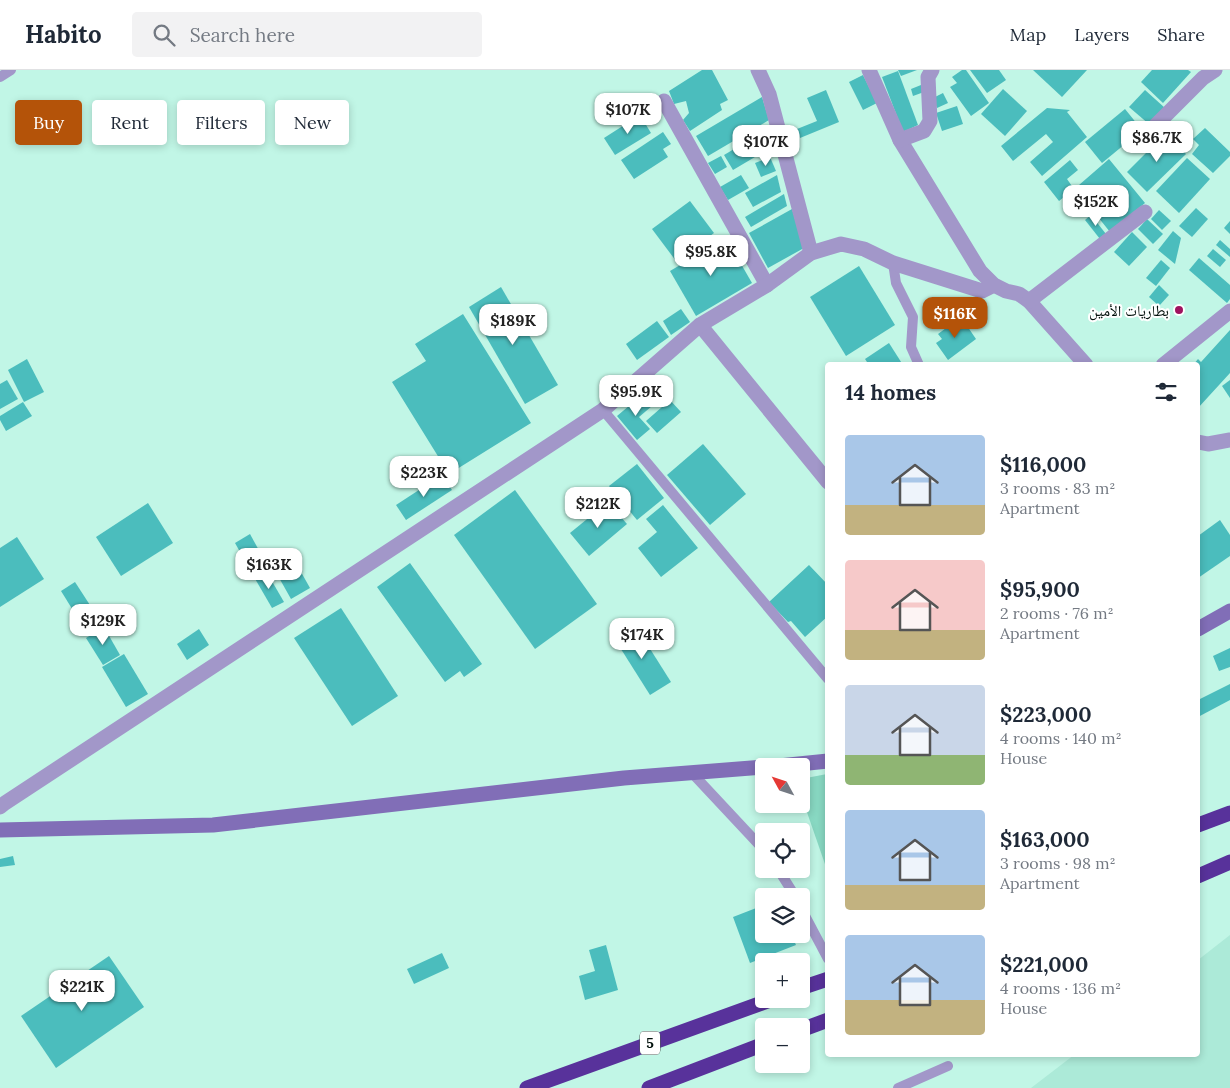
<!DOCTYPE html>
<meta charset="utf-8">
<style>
body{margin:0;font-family:Lora,"Noto Naskh Arabic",serif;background:#f2f2f3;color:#1f2937;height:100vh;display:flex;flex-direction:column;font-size:19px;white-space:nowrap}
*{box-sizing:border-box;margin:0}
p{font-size:16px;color:#747a83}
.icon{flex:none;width:28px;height:28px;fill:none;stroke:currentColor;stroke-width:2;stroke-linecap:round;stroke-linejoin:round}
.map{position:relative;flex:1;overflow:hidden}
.drawer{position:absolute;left:825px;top:292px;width:375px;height:695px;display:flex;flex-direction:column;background:#fff;border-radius:5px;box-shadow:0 2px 8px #0003}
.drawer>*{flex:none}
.hud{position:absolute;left:15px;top:30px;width:475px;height:45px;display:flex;gap:10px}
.needle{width:32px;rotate:310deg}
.tools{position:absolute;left:755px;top:688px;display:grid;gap:10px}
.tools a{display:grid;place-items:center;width:55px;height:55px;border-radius:5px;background:#fff;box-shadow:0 2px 8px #0003;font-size:25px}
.price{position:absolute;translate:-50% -42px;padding:0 11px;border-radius:10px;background:#fff;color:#222;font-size:16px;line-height:32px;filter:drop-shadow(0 1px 2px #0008)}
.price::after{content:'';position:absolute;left:50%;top:30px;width:15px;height:11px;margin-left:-8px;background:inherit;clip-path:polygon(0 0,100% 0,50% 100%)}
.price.on{background:#b45309;color:#fff}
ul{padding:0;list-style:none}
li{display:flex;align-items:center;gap:15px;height:125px;padding:0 20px}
li span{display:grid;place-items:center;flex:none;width:140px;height:100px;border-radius:5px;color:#555}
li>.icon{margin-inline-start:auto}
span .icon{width:60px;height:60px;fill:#fffc;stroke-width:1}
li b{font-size:21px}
h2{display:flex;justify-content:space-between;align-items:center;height:60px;padding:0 20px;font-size:21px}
.pill{padding:0 18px;border-radius:5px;background:#fff;box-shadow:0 2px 8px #0003;font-size:18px;line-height:45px}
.pill.on{background:#b45309;color:#fff}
header{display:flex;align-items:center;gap:30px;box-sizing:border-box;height:70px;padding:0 25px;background:#fff;border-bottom:1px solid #e0e1e3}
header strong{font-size:24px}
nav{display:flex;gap:28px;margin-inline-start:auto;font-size:18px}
.search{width:350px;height:45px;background:#f2f2f3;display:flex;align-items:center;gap:12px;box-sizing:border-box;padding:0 18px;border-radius:5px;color:#747a83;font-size:19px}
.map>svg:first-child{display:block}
.built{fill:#acead8}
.green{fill:#88d8c2}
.building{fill:#4bbdbd}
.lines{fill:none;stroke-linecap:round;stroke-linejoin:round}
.lane{stroke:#a297c9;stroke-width:10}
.street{stroke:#a297c9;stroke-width:15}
.secondary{stroke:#816eb7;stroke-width:15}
.highway{stroke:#58329b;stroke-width:15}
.poi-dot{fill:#9f135f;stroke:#fff;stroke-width:2}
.labels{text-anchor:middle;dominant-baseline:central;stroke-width:4;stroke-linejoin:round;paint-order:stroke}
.shield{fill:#fff;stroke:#4c5854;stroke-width:1}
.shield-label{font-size:14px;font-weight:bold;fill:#00100b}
.poi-label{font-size:15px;fill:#00100b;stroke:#fff;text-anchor:end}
</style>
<header>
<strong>Habito</strong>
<div class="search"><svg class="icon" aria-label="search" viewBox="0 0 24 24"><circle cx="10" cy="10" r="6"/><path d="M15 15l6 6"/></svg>Search here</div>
<nav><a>Map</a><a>Layers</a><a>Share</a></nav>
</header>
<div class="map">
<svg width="1230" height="1018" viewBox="0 0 1230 1018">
<rect width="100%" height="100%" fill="#c1f6e6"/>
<polygon class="built" points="1230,865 1230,1018 1031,1018 1074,985 1198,985 1198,890"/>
<polygon class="green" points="827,704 828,704 827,800 801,725 801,709"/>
<g class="building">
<polygon points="702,0 712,0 728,30 720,34 722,40 690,61 683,50 689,43 686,31 674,34 669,21"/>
<polygon points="898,0 917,0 901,6"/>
<polygon points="962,0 966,0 989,33 971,46 950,17 957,13 952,7"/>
<polygon points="970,0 999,0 1006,10 987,23"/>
<polygon points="1033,0 1087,0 1062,27"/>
<polygon points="1152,0 1188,0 1191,2 1163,33 1141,12"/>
<polygon points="898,1 918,55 903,62 882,7"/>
<polygon points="863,5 877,33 863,40 849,12"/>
<polygon points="921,15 924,22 913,26 911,19"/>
<polygon points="1003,19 1027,41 1005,66 981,44"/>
<polygon points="826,20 839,52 800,68 797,59 817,51 807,28"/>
<polygon points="1145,20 1165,38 1150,55 1129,37"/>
<polygon points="943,23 948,33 937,38 933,28"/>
<polygon points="762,27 769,50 708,86 696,66"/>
<polygon points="957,36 963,54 942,61 936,43"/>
<polygon points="1047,38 1070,40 1067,42 1087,67 1042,106 1030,92 1053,72 1046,64 1013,91 1001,76"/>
<polygon points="1125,39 1142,60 1102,93 1085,72"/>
<polygon points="640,45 651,63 615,85 604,68"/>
<polygon points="1180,51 1192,63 1183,73 1170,61"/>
<polygon points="770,58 776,79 765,86 755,67"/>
<polygon points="1205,58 1230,82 1230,86 1213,103 1192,84 1199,75 1193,69"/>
<polygon points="663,62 671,74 663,79 668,87 634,109 621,90"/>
<polygon points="1166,63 1186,84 1147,122 1127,102"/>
<polygon points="751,69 760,84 733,100 724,85"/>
<polygon points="721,86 727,97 715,104 708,93"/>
<polygon points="770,87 776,101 761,107 755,93"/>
<polygon points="1187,88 1210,109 1179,143 1156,121"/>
<polygon points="1109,89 1145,133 1110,162 1090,137 1094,134 1079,115"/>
<polygon points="1070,90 1078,100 1067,109 1074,119 1059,131 1044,112"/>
<polygon points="741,105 749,118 728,130 720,117"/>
<polygon points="777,105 781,122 753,137 745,123"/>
<polygon points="784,124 787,136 751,157 745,147"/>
<polygon points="690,131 714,163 676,191 652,159"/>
<polygon points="1196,138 1208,149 1192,167 1179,156"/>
<polygon points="792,139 804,178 768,198 749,163"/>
<polygon points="1159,140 1171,151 1162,160 1151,149"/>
<polygon points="1091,145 1106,164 1100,169 1085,150"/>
<polygon points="1147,149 1163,164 1153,174 1138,159"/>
<polygon points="1230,151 1230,164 1224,158"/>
<polygon points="1173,161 1181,168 1175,194 1158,180"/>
<polygon points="1132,162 1147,177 1129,196 1114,182"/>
<polygon points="726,168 752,213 696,246 670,201"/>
<polygon points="1220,170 1230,179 1230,187 1216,175"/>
<polygon points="1213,179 1226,190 1220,197 1207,186"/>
<polygon points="1199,188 1230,215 1230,229 1227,233 1189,200"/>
<polygon points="1161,190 1170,198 1156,216 1146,208"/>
<polygon points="859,196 895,255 846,286 810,227"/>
<polygon points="1159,215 1169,225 1159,236 1149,227"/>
<polygon points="501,217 558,315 525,334 469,237"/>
<polygon points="681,239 690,252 671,265 663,251"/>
<polygon points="463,244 531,353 449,404 392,312 426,291 415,274"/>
<polygon points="961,247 976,269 948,290 936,273 942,269 938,264"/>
<polygon points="657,251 669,267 637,290 626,274"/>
<polygon points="1230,260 1230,303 1198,338 1198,295 1193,295 1198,289 1201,292"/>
<polygon points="889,273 903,295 869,295 865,289"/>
<polygon points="27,289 44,322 24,332 8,300"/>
<polygon points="7,310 18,329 0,339 0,314"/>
<polygon points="1230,310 1230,328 1222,316"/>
<polygon points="659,318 681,342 657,363 646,351 662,337 651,324"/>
<polygon points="642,325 652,336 639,347 650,359 637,370 617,346"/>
<polygon points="23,332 32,346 6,361 0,350 0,346"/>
<polygon points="703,374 746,424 710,455 667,405"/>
<polygon points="637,394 664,428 637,450 609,416"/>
<polygon points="442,405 452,420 406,450 396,435"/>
<polygon points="515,420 597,534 535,579 454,465"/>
<polygon points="608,432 627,454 589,486 570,463"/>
<polygon points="148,433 173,473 121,506 96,467"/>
<polygon points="663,435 698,478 661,507 638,478 657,462 646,449"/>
<polygon points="1220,450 1230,465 1230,486 1198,508 1198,466"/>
<polygon points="250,464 268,497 253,505 235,473"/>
<polygon points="17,467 44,509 0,537 0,478"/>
<polygon points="292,486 310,518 291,529 273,497"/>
<polygon points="410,493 482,594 464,607 460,601 445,612 377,517"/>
<polygon points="809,495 828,515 828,546 805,567 791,551 788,552 769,532"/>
<polygon points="266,501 284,532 272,538 254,507"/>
<polygon points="75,512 99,549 84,558 61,521"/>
<polygon points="341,538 398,626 352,656 294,568"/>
<polygon points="635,555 671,612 650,625 614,568"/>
<polygon points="104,557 120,585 103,595 86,568"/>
<polygon points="199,559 209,575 187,590 177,574"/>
<polygon points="1230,578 1230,597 1219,601 1213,586"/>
<polygon points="124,584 148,624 126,637 102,597"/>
<polygon points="1230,614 1230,630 1198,647 1198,630"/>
<polygon points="13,786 15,795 0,797 0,789"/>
<polygon points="764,835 764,864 791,864 796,875 750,893 733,847"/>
<polygon points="606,875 618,920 585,930 579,906 595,901 589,880"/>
<polygon points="442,883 449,898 414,914 407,899"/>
<polygon points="109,886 144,937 56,998 21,946"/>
</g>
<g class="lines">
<g class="lane">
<polyline points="0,7 11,0"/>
<polyline points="893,193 896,213 913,247 911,277 919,295"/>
<polyline points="603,340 828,609"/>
<polyline points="692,703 764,780"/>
<polyline points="778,799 795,826"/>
<polyline points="801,838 828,889"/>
<polyline points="898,1018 948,996"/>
</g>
<g class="street">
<polyline points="758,0 769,24 811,183"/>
<polyline points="869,0 900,70 980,201 994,215 1006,221 1019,224 1029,231 1086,295"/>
<polyline points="664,31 767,215"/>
<polyline points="1156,55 1203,8 1215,0"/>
<polyline points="900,70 924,61 930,51 928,7 932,0"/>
<polyline points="1029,231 1145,142"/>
<polyline points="700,255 828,412"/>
<polyline points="1163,295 1230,241"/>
<polyline points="1198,372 1208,374 1230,370"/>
<polyline points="0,737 5,733 603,340 700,255 767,215 811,183 841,174 864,179 893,193 982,221 994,215"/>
</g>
<g class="secondary">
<polyline points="1198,559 1230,541"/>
<polyline points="779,696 828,691"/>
<polyline points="0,760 213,755 624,708 764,697"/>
</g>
<g class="highway">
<polyline points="1198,755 1230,743"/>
<polyline points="1198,806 1230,792"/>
<polyline points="801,918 828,909"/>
<polyline points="801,960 828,950"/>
<polyline points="527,1018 773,929"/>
<polyline points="649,1018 764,974"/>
</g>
</g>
<circle class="poi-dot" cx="1179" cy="240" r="5"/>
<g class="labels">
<rect class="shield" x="640" y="961.5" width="20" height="23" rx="4"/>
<g class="shield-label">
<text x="650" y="973">5</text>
</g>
<g class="poi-label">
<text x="1169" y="240">بطاريات الأمين</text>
</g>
</g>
</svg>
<div class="tools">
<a><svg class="needle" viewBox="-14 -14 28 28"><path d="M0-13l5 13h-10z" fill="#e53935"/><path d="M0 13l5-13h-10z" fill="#747a83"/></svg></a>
<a><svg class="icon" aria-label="locate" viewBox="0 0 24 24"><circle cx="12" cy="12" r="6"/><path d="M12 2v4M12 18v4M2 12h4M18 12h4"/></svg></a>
<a><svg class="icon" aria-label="layers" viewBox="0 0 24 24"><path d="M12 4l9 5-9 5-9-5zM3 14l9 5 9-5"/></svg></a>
<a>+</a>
<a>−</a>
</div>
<b class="price" style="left:628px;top:65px">$107K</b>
<b class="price" style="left:1157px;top:93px">$86.7K</b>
<b class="price" style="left:766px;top:97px">$107K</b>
<b class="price" style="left:1096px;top:157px">$152K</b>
<b class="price" style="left:711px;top:207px">$95.8K</b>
<b class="price on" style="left:955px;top:269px">$116K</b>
<b class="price" style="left:513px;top:276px">$189K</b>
<b class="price" style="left:636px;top:347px">$95.9K</b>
<b class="price" style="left:424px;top:428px">$223K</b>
<b class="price" style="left:598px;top:459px">$212K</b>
<b class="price" style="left:269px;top:520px">$163K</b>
<b class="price" style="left:103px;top:576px">$129K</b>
<b class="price" style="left:642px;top:590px">$174K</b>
<b class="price" style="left:82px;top:942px">$221K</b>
<div class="hud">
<a class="pill on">Buy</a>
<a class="pill">Rent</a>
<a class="pill">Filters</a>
<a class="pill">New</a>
</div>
<section class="drawer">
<h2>14 homes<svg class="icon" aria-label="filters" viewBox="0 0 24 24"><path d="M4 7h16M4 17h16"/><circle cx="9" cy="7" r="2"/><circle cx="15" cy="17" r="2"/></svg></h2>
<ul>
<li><span style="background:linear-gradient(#a9c7e8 70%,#c2b280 0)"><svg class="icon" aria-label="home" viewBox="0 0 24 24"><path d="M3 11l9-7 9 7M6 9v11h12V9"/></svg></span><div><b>$116,000</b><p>3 rooms · 83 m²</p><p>Apartment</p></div></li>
<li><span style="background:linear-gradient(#f6c9c9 70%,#c2b280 0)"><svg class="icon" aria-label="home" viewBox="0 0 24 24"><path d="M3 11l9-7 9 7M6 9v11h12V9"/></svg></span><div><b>$95,900</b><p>2 rooms · 76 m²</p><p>Apartment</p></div></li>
<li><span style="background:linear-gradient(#c9d6e8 70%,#8fb573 0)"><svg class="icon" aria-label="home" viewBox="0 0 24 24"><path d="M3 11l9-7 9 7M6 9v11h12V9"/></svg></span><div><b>$223,000</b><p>4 rooms · 140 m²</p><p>House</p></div></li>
<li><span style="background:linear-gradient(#a9c7e8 75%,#c2b280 0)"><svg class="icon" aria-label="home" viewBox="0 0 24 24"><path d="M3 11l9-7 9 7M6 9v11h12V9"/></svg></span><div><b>$163,000</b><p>3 rooms · 98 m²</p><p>Apartment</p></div></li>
<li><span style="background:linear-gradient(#a9c7e8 65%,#c2b280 0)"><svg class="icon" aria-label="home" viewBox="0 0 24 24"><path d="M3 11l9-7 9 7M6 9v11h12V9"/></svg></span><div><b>$221,000</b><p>4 rooms · 136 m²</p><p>House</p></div></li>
</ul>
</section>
</div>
